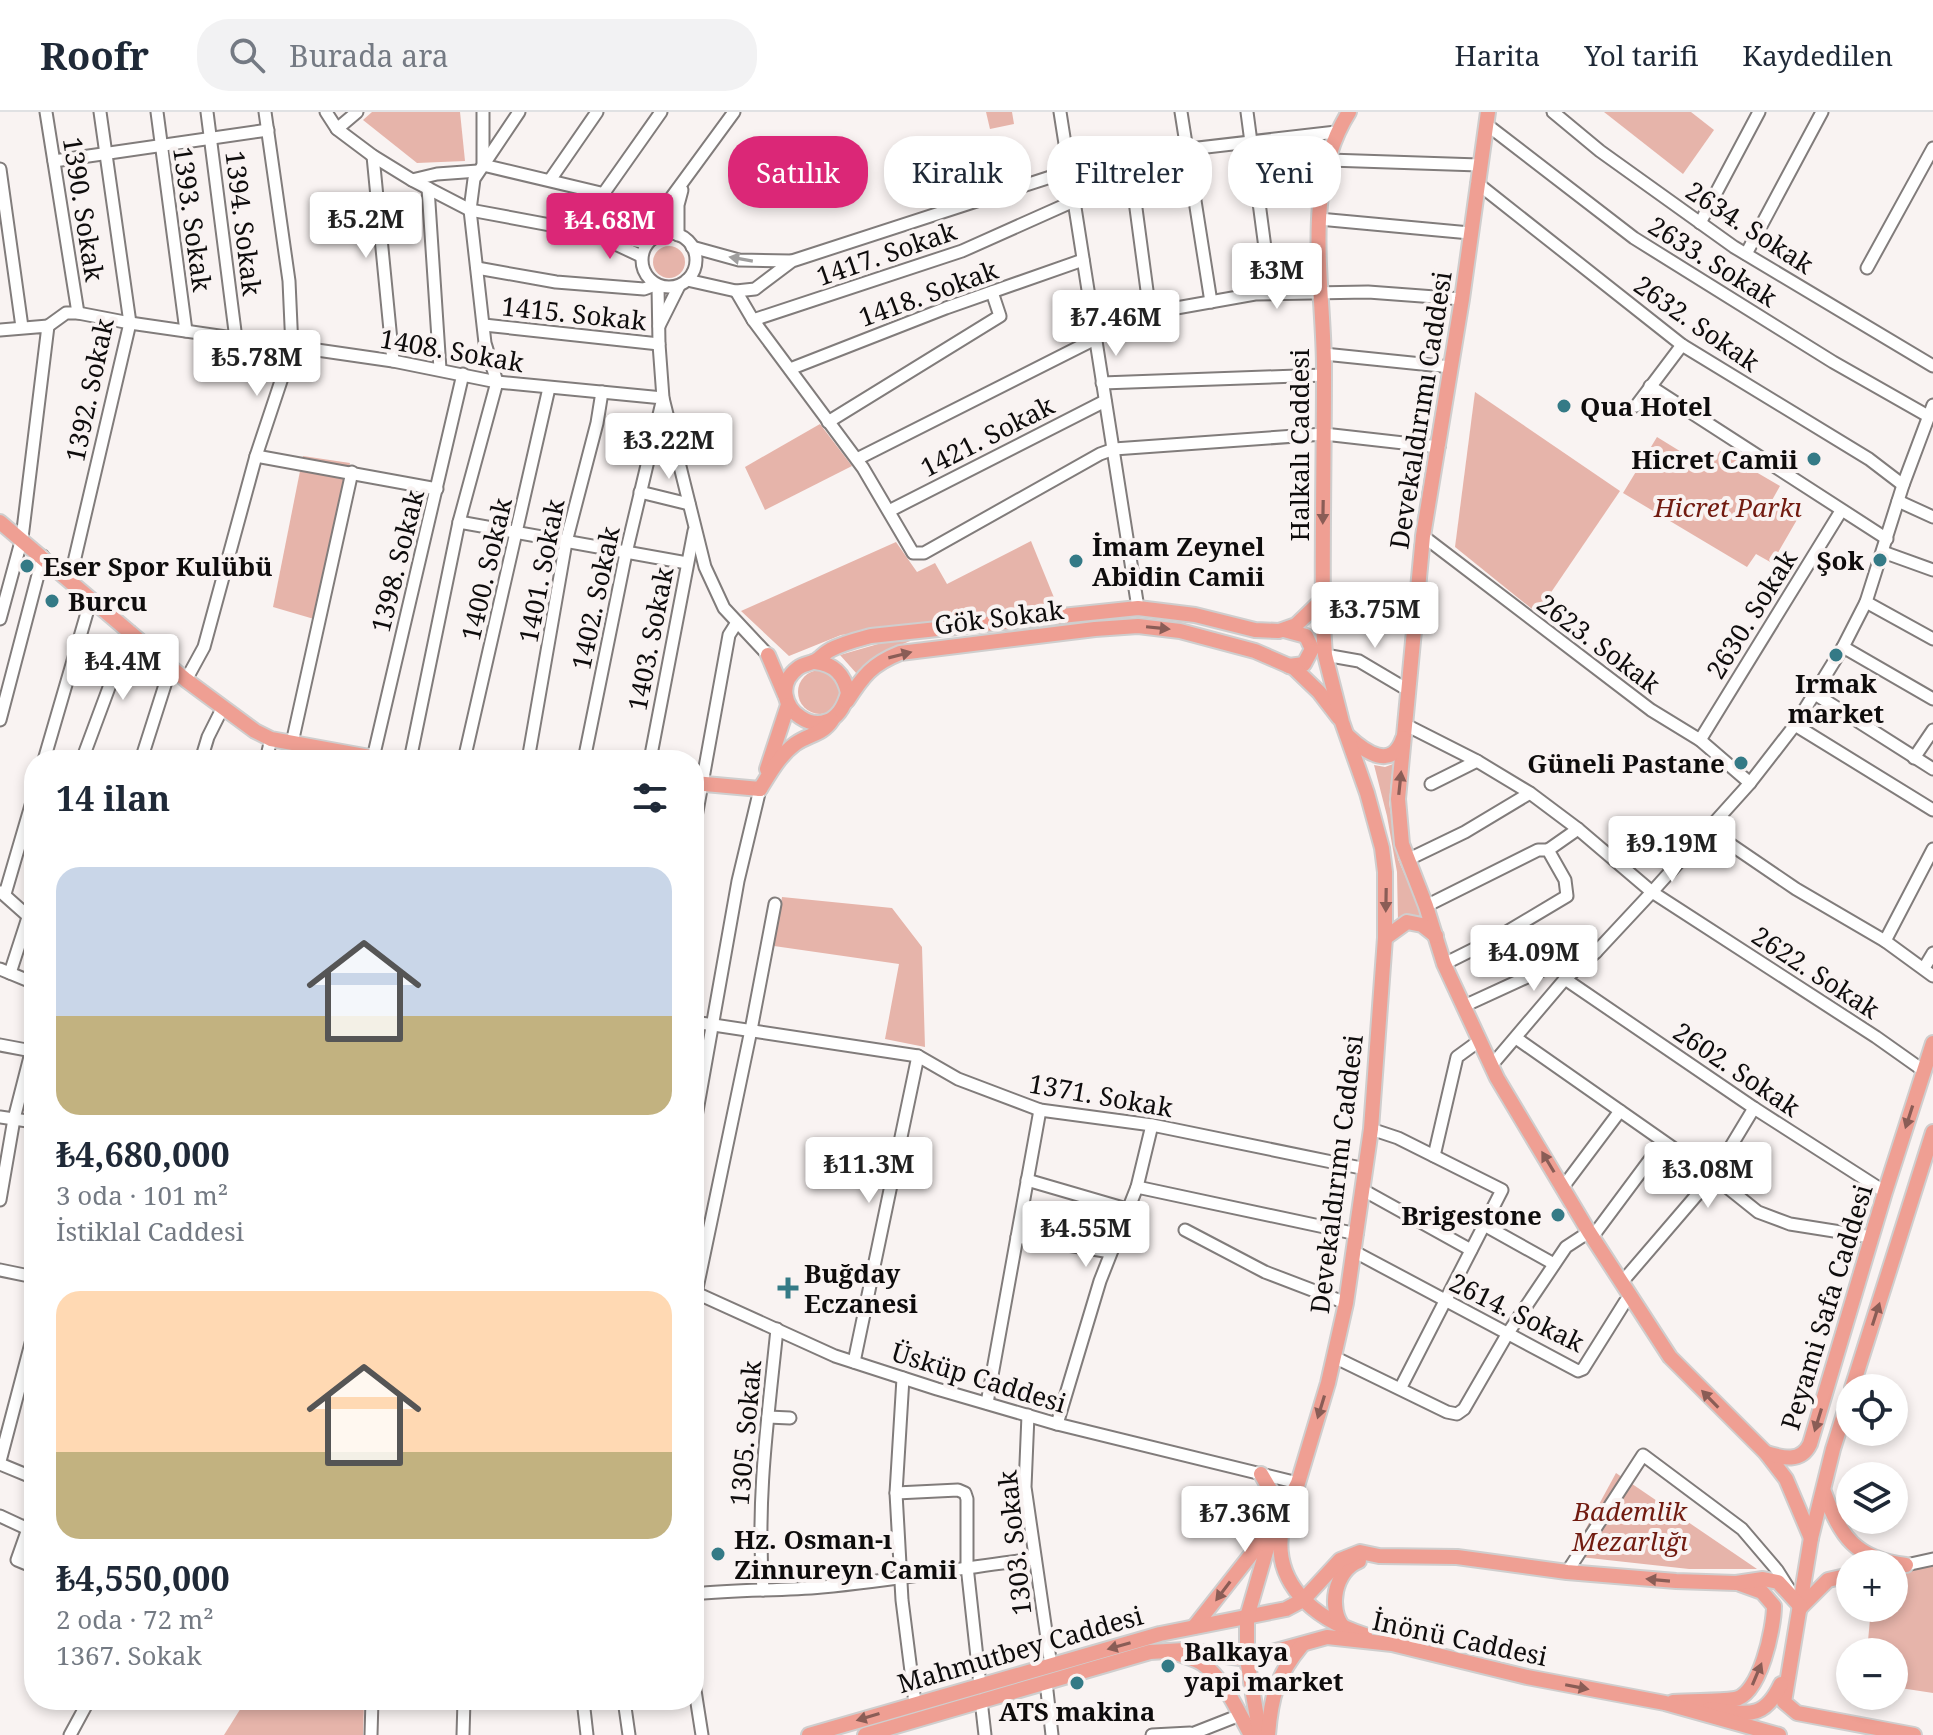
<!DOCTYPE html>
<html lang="tr">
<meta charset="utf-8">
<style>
body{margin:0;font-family:"Noto Serif",serif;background:#f2f2f3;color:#1f2937;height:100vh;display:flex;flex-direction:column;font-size:30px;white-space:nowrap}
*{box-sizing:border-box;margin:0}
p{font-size:26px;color:#747a83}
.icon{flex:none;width:44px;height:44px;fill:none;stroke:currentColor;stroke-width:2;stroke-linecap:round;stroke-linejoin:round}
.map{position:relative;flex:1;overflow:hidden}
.side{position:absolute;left:24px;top:638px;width:680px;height:960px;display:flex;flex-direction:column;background:#fff;border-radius:32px;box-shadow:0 4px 12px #0003}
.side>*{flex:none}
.top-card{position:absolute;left:728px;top:24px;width:760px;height:72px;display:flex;gap:16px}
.fabs{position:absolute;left:1836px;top:1262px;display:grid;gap:16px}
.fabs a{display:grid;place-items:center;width:72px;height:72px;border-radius:50%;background:#fff;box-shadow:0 4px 12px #0003;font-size:40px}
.price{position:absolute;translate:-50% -68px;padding:0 18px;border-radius:8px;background:#fff;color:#222;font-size:26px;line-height:52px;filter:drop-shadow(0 2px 4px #0008)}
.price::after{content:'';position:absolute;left:50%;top:48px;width:24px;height:18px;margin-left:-12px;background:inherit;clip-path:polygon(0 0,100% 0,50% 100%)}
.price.active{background:#db2777;color:#fff}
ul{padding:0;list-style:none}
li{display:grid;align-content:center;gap:16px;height:424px;padding:0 32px}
li span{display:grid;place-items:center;height:248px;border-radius:24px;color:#555}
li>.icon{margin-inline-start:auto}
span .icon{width:144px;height:144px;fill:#fffc;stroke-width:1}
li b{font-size:34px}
h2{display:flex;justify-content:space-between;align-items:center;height:96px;padding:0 32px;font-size:34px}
.chip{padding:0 28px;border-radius:32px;background:#fff;box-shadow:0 4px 12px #0003;font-size:28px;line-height:72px}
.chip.active{background:#db2777;color:#fff}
header{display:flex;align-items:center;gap:48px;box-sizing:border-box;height:112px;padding:0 40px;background:#fff;border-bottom:2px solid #e0e1e3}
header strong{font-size:38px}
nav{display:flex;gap:44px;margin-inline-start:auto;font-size:28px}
.search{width:560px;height:72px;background:#f2f2f3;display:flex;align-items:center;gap:20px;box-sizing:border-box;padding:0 28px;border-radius:32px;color:#747a83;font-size:30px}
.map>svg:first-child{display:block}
.green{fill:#e6b4aa}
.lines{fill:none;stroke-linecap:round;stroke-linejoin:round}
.minor-casing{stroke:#817c7b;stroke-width:15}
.major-casing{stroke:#cfcece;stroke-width:18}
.minor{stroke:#fff;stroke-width:11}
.major{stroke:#ef9f93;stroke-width:14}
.oneway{fill:#9f9e9e}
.oneway2{fill:#8a5d56}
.poi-dot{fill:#347a86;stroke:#f9f3f2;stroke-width:3}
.labels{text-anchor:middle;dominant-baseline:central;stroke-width:8;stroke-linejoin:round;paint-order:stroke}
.street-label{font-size:26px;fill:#0e0c0c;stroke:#f9f3f2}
.poi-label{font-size:26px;font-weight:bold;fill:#0e0c0c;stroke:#f9f3f2;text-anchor:start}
.park-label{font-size:26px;font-style:italic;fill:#711b10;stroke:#f9f3f2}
</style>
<header>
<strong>Roofr</strong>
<div class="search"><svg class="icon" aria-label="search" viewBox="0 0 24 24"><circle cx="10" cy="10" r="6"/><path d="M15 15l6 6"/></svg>Burada ara</div>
<nav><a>Harita</a><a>Yol tarifi</a><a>Kaydedilen</a></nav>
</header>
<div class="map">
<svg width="1933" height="1623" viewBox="0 0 1933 1623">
<rect width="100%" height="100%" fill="#f9f3f2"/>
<g class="green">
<polygon points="372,0 460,0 465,49 417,51 363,8"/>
<polygon points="986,0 1012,0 1014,12 990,17"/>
<polygon points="1604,0 1691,0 1714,18 1683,62"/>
<circle cx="669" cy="150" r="16"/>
<polygon points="1475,280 1620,379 1537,501 1455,435"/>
<polygon points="820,312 852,354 765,398 745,355"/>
<polygon points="1657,325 1709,357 1720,339 1780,374 1771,390 1798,406 1772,451 1756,442 1747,455 1623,381"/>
<polygon points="303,344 350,351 314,507 273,495"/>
<polygon points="1031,429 1057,493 841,523 789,544 741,499 896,430 917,460 935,451 947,472"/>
<polygon points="910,529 882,541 857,562 840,543 885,530"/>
<circle cx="820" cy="580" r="22"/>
<polygon points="1393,652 1389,690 1398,747 1422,803 1398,810 1397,760 1387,704 1374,653 1385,655"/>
<polygon points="782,785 892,796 922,835 925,935 885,927 899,852 774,834"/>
<polygon points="1616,1361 1757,1457 1689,1457 1571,1444"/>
<polygon points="1925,1451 1933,1451 1933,1581 1894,1575 1894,1540 1867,1540 1871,1496 1894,1496 1894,1464"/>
<polygon points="246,1588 364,1588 363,1623 224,1623"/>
</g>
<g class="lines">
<defs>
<g id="minor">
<polyline points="46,0 78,201"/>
<polyline points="157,0 186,219"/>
<polyline points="207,0 236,227"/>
<polyline points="326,0 337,17 373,44 412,68 470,98 647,131"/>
<polyline points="483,0 483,53 605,82"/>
<polyline points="1060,0 1138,496"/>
<polyline points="1181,0 1211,190"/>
<polyline points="1247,0 1271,181"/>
<polyline points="1553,0 1600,39 1734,135 1933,254"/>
<polyline points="1486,12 1634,126 1833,250 1928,304"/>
<polyline points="337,17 357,0"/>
<polyline points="373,44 393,249"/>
<polyline points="1129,44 1150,201"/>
<polyline points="1329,48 1479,53"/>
<polyline points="54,49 268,18"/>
<polyline points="0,57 22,215"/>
<polyline points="412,68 437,62 478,59"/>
<polyline points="550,68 597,0"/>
<polyline points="1477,71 1682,233 1869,347 1903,373"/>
<polyline points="428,76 440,257"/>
<polyline points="1319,107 1470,121"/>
<polyline points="1700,111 1759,0"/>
<circle cx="669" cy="148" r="27"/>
<polyline points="594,122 606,78 661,0"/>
<polyline points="678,123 678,93 682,78"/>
<polyline points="651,128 660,101 734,0"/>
<polyline points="609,129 641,144"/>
<polyline points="692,135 739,148 791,149"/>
<polyline points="1746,142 1822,0"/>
<polyline points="477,156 556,170 644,177 655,173"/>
<polyline points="1867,156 1933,36"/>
<polyline points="687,168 736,179 755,177 792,149 1069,59 1129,44 1336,20"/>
<polyline points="658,174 659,232 663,286 705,455 724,496 768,543"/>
<polyline points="736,179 753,208 863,356 913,441 924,441 1100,342 1114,337 1324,322 1439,335"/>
<polyline points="753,208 962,139 1074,89"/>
<polyline points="1092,211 1255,182 1368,180 1462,187"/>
<polyline points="484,213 659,232"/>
<polyline points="48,214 66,201 78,201 130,211 393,249 497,270 663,286 626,441 584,648"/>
<polyline points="659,214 679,174"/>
<polyline points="0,218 48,214 22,426 0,507"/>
<polyline points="1324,242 1451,255"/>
<polyline points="790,257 946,196 1083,148"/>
<polyline points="1102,271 1324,263"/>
<polyline points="1650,274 1887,427"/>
<polyline points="1636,294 1682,233"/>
<polyline points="828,310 1000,204 992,180"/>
<polyline points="256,344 437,377"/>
<polyline points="857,347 1095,227"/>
<polyline points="640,380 689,392"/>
<polyline points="1898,389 1933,405"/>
<polyline points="889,399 1105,289"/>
<polyline points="459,410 687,451"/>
<polyline points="1423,424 1651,598 1700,628 1750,671"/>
<polyline points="1883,440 1933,458"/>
<polyline points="70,467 130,211 100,0"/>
<polyline points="1866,490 1933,527"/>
<polyline points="1843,535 1933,587"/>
<polyline points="1325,543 1359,549 1408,578"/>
<polyline points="186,568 204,535 256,344 292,236 289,169 265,0"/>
<polyline points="1815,582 1933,657"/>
<polyline points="0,608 43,444"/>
<polyline points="1406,613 1477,649 1530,681 1578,717 1652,780 1876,925 1924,959"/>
<polyline points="1795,613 1933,698"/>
<polyline points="1700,628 1841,399"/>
<polyline points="292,631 352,360"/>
<polyline points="373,646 463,262"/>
<polyline points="1914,646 1933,618"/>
<polyline points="44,648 91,487"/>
<polyline points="82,648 130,519"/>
<polyline points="141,648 171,554"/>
<polyline points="201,648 208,625 223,595"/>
<polyline points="266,648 271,627"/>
<polyline points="410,648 459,410 497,270 485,231 470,98 474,67 519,0"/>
<polyline points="464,648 549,276"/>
<polyline points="528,648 566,430 597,311 602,280"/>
<polyline points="650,648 694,419"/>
<polyline points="1431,672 1477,649"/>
<polyline points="694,716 729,523 736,512"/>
<polyline points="1708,717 1796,777 1885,829 1933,864"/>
<polyline points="1548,738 1578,717"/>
<polyline points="1407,748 1465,720 1530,681"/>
<polyline points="1,780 29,805"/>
<polyline points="5,782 34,683"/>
<polyline points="1426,794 1538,738 1548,738 1565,768 1567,784 1500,824 1444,852"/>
<polyline points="1885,829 1933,737"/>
<polyline points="1924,856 1933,841"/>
<polyline points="0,857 34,871"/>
<polyline points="10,861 34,787"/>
<polyline points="1565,867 1754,996 1885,1080"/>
<polyline points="1464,894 1575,843 1596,840"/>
<polyline points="694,910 918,944 958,967 1040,998 1152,1013 1366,1057"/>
<polyline points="1516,926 1713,1064 1758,1100 1790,1112 1872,1125"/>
<polyline points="0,933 32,939"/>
<polyline points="1491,954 1565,867 1596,840 1652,780 1750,671 1795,613 1843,535 1866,490 1903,373 1933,293"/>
<polyline points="0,1005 34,1010"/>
<polyline points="694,1016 738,769 760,677"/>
<polyline points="1371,1017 1398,1026 1502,1078 1401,1275"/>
<polyline points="1434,1044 1457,945 1479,929"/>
<polyline points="1027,1068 1130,1098"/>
<polyline points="1137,1075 1357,1122"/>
<polyline points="1563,1075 1620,999"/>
<polyline points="1363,1078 1471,1138"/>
<polyline points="0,1088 14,1007 34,929"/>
<polyline points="1484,1113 1554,1152"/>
<polyline points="1185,1118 1265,1160 1346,1191"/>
<polyline points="1593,1124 1663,1030"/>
<polyline points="1017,1125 1111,1140"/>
<polyline points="1355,1140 1578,1259 1583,1257 1625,1190 1632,1185"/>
<polyline points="0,1158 34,1165"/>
<polyline points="1622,1170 1713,1064 1754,996"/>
<polyline points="694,1180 835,1244 937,1277 1057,1312 1298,1371"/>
<polyline points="696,1181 751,918 775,792"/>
<polyline points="1334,1245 1447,1300 1457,1302 1464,1297 1508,1221 1566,1135 1589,1120"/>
<polyline points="854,1250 918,944"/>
<polyline points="903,1266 896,1381 902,1488 915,1591"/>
<polyline points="987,1291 1040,998"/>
<polyline points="1028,1303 1025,1375 1051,1554"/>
<polyline points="768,1305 790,1306"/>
<polyline points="1057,1312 1100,1169 1137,1075 1152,1013"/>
<polyline points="0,1349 34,1220"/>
<polyline points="0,1352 34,1366"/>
<polyline points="896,1381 958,1378 965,1381 967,1387 967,1454 980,1573"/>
<polyline points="34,1400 17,1448 34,1455"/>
<polyline points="0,1404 28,1417"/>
<polyline points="1906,1453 1933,1447"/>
<polyline points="1567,1460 1643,1343 1742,1417 1777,1458 1789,1477"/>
<path d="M763,1478C756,1388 768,1306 777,1217"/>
<path d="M694,1482C737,1477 780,1479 822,1475C894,1469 964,1455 1035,1447"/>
<polyline points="1046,1570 1052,1623"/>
<polyline points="694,1572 702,1623"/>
<polyline points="583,1588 587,1623"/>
<polyline points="624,1588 629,1623"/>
<polyline points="981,1588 985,1623"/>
<polyline points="70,1623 89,1588"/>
<polyline points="371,1623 372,1588"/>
<polyline points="463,1623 464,1588"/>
<polyline points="1152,1623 1190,1621"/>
<polyline points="1189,1623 1240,1603"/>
</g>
<g id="major">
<polyline points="1488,0 1462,187 1423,424 1398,687 1402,732 1426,794 1444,852 1497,966 1589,1120 1670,1245 1766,1341 1786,1367 1811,1426"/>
<polyline points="0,410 186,568 255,619 271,627 386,648"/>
<polyline points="1284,518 1306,524 1312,537 1304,552 1289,554"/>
<polyline points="768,543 785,583"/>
<path d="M815,550C834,552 844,562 848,581C830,647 756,588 798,556C803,552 809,552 815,549C820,547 824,541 830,538C843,531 856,528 871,524L1138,496L1195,503L1255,518L1279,519L1296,513L1323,487"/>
<path d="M847,589C863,564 872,552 900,541L1095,517L1138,514L1180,519L1255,539L1294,556L1319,580L1339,606"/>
<path d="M1348,624C1365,640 1392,659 1403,626"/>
<polyline points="767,657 788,593"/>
<polyline points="694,671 760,677"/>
<path d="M760,677C770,661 780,643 795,632C809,622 822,623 832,608"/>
<polyline points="1385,826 1407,810 1422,813 1436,824"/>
<polyline points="1852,1276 1933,1020"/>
<polyline points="1850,1283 1833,1337 1811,1426 1784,1590 1797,1601 1914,1623"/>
<path d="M1766,1341C1783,1346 1801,1351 1810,1332L1885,1080L1933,931"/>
<polyline points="1261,1362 1275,1386 1286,1399"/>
<path d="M1824,1380C1840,1425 1856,1447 1906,1453"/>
<path d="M1283,1411C1269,1470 1314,1507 1365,1523"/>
<polyline points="1801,1495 1828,1468 1850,1463"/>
<polyline points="1194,1515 1268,1421"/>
<path d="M1344,1516C1327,1497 1335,1458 1359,1449"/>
<path d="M1179,1542C1186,1545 1196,1547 1203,1552C1225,1568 1238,1600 1251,1623"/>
<path d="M1673,1590C1693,1588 1715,1590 1735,1587C1760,1583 1774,1516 1774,1494L1762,1480L1740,1472"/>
<path d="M1709,1597C1746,1601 1763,1610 1781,1572"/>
<polyline points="809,1623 1160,1522 1286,1497 1303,1488 1340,1448 1360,1440 1379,1444 1457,1445 1567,1460 1676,1469 1736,1471 1763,1467 1778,1470 1801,1495"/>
<polyline points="865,1623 1150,1540 1184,1538 1247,1547 1327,1525 1392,1532 1527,1565 1665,1591 1779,1623"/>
<path d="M1260,1623L1247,1547V1505L1270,1426L1298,1371L1328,1271L1346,1191L1371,1017L1385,826V760L1382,736L1367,681L1342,610L1325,543L1323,514C1322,429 1324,343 1324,257C1324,173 1301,76 1349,0"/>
<path d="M1268,1623C1271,1584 1277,1563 1302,1533"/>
</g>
</defs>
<use href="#minor" class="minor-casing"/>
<use href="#major" class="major-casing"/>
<use href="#minor" class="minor"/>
<use href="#major" class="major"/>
</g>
<defs><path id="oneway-solid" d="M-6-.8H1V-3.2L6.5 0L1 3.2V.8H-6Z" transform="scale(2)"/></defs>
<use class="oneway" href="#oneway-solid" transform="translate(741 147) rotate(-170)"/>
<g class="oneway2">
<use href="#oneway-solid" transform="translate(1323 400) rotate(91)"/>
<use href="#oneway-solid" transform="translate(1158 516) rotate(6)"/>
<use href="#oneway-solid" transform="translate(900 543) rotate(-14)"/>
<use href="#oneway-solid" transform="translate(1400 671) rotate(-84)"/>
<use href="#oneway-solid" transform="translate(1386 788) rotate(91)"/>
<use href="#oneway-solid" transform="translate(1909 1005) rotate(108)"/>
<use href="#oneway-solid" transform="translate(1548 1050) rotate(-121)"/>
<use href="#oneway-solid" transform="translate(1876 1202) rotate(-72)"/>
<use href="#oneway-solid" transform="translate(1710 1287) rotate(-134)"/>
<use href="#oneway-solid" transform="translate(1321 1295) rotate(107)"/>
<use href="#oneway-solid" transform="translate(1818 1308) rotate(107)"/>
<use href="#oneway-solid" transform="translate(1658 1468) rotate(-175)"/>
<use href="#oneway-solid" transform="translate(1223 1479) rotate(127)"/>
<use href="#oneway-solid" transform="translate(1119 1534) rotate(164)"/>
<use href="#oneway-solid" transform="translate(1757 1562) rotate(-67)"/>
<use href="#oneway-solid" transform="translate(1577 1575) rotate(11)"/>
<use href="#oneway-solid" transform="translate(868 1605) rotate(163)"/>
</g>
<g class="poi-dot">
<circle cx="1564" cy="294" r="8"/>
<circle cx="1814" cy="347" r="8"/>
<circle cx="1880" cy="448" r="8"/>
<circle cx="1076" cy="449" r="8"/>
<circle cx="27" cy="454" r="8"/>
<circle cx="52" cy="489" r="8"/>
<circle cx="1836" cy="543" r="8"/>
<circle cx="1741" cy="651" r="8"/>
<circle cx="1558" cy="1103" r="8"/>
<path d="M784 1164h8v8h8v8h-8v8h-8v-8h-8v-8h8z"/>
<circle cx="718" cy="1442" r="8"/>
<circle cx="1168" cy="1554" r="8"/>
<circle cx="1077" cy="1571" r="8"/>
</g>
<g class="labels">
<g class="street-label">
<text transform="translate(84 97) rotate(81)">1390. Sokak</text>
<text transform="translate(193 107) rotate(82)">1393. Sokak</text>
<text transform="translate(244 111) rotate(83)">1394. Sokak</text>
<text transform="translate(1750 115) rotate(33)">2634. Sokak</text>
<text transform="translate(886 141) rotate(-19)">1417. Sokak</text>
<text transform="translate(1713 149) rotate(32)">2633. Sokak</text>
<text transform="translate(928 181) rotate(-20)">1418. Sokak</text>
<text transform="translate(574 201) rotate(6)">1415. Sokak</text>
<text transform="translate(1697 211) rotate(35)">2632. Sokak</text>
<text transform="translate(452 238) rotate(10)">1408. Sokak</text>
<text transform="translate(89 278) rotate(-78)">1392. Sokak</text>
<text transform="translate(1420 298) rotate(-81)">Devekaldırımı Caddesi</text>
<text transform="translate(987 324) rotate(-27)">1421. Sokak</text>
<text transform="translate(1299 333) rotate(-90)">Halkalı Caddesi</text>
<text transform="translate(397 449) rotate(-76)">1398. Sokak</text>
<text transform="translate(486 457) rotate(-77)">1400. Sokak</text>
<text transform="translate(541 459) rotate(-79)">1401. Sokak</text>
<text transform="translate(595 486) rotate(-78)">1402. Sokak</text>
<text transform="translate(1751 502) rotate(-58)">2630. Sokak</text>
<text transform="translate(999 505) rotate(-7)">Gök Sokak</text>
<text transform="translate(650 527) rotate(-79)">1403. Sokak</text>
<text transform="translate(1599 531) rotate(37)">2623. Sokak</text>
<text transform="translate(1816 860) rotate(33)">2622. Sokak</text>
<text transform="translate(1737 957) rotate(34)">2602. Sokak</text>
<text transform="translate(1101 983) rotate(10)">1371. Sokak</text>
<text transform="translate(1336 1062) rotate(-83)">Devekaldırımı Caddesi</text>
<text transform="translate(1826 1195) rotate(-73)">Peyami Safa Caddesi</text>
<text transform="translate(1517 1200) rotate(26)">2614. Sokak</text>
<text transform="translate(979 1265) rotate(17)">Üsküp Caddesi</text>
<text transform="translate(745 1321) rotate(-85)">1305. Sokak</text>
<text transform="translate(1014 1431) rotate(-96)">1303. Sokak</text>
<text transform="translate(1460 1526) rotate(12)">İnönü Caddesi</text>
<text transform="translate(1020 1537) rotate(-16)">Mahmutbey Caddesi</text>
</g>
<g class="poi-label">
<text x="1580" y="294">Qua Hotel</text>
<text x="1798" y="347" text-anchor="end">Hicret Camii</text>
<text x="1092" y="434">İmam Zeynel<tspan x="1092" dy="30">Abidin Camii</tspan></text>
<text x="1864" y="448" text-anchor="end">Şok</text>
<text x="43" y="454">Eser Spor Kulübü</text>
<text x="68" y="489">Burcu</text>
<text x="1836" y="571" text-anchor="middle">Irmak<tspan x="1836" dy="30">market</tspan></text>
<text x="1725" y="651" text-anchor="end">Güneli Pastane</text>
<text x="1542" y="1103" text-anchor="end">Brigestone</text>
<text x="804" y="1161">Buğday<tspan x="804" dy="30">Eczanesi</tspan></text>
<text x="734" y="1427">Hz. Osman-ı<tspan x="734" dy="30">Zinnureyn Camii</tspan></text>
<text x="1184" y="1539">Balkaya<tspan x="1184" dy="30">yapi market</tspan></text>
<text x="1077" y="1599" text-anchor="middle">ATS makina</text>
</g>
<g class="park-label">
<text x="1728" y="395">Hicret Parkı</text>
<text x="1630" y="1399">Bademlik<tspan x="1630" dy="30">Mezarlığı</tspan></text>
</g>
</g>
</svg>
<div class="fabs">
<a><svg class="icon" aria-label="locate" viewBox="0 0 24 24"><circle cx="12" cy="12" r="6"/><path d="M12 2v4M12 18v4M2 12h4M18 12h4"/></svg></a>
<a><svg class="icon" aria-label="layers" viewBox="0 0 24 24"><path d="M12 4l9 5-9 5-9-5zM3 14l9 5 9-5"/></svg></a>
<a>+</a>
<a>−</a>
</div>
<b class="price" style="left:366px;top:148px">₺5.2M</b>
<b class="price active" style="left:610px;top:149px">₺4.68M</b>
<b class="price" style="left:1277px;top:199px">₺3M</b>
<b class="price" style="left:1116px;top:246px">₺7.46M</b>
<b class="price" style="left:257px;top:286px">₺5.78M</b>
<b class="price" style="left:669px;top:369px">₺3.22M</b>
<b class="price" style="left:1375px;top:538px">₺3.75M</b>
<b class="price" style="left:123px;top:590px">₺4.4M</b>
<b class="price" style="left:1672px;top:772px">₺9.19M</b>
<b class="price" style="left:1534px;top:881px">₺4.09M</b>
<b class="price" style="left:869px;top:1093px">₺11.3M</b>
<b class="price" style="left:1708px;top:1098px">₺3.08M</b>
<b class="price" style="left:1086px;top:1157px">₺4.55M</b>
<b class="price" style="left:1245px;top:1442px">₺7.36M</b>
<div class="top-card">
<a class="chip active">Satılık</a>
<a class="chip">Kiralık</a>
<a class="chip">Filtreler</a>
<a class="chip">Yeni</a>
</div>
<section class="side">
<h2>14 ilan<svg class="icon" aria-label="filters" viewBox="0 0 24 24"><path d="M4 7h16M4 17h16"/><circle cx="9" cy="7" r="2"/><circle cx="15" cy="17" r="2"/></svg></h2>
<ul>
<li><span style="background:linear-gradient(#c9d6e8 60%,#c2b280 0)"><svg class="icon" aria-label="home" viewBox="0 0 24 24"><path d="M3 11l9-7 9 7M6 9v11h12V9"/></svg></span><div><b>₺4,680,000</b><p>3 oda · 101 m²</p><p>İstiklal Caddesi</p></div></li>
<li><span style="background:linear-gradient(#ffd9b3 65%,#c2b280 0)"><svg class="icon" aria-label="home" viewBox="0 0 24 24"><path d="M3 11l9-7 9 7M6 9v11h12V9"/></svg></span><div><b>₺4,550,000</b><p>2 oda · 72 m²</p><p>1367. Sokak</p></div></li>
</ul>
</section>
</div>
